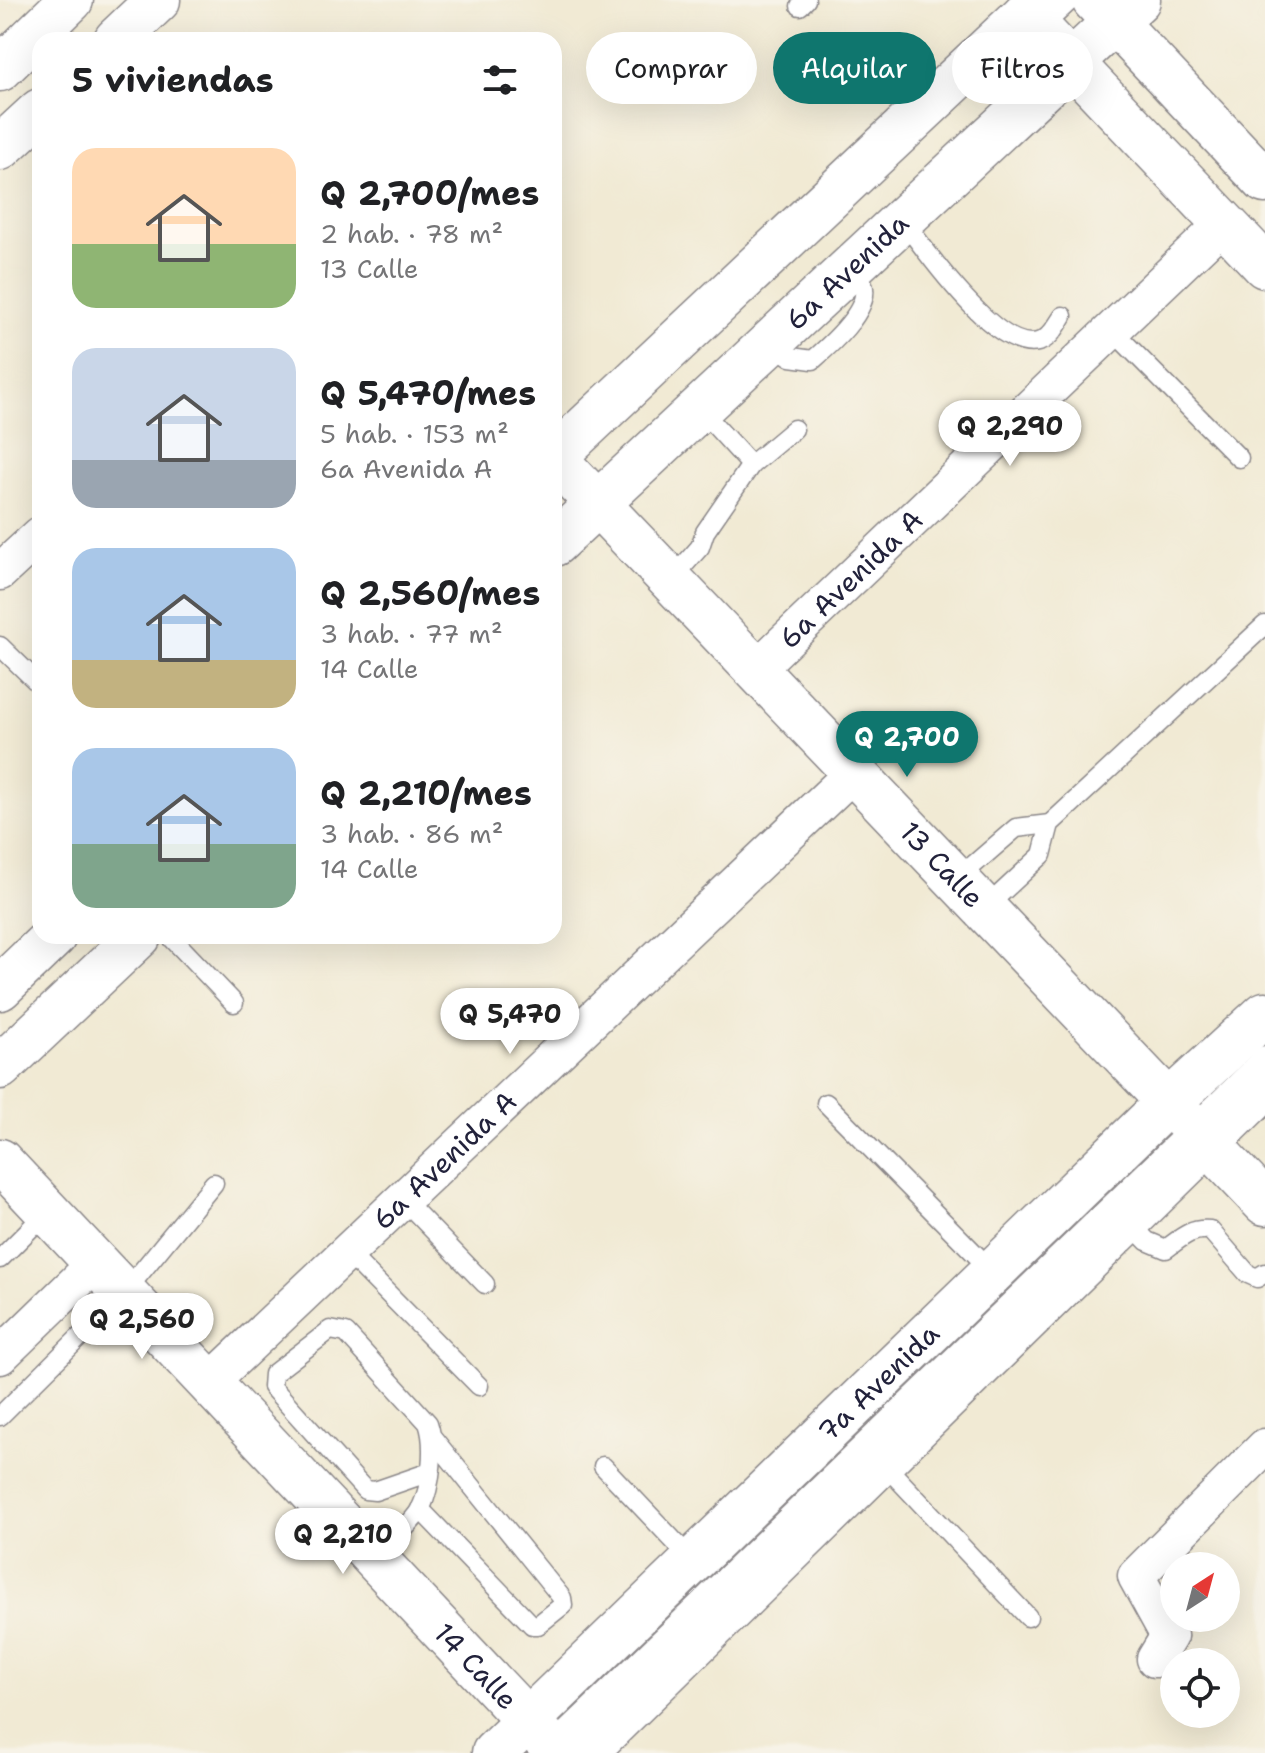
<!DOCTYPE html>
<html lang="es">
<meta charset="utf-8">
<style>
body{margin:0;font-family:"Shantell Sans",sans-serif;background:#f6f6f6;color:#202124;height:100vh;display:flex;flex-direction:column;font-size:30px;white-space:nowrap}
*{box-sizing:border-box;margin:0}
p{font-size:26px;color:#757577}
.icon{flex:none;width:44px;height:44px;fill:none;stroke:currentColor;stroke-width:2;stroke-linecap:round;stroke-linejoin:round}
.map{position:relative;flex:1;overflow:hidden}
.drawer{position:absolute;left:32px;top:32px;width:530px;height:912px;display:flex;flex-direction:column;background:#fff;border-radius:24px;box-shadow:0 8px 32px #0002}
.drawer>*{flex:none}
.guide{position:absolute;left:586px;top:32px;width:558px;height:72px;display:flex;gap:16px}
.needle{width:52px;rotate:36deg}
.fabs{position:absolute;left:1160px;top:1552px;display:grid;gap:16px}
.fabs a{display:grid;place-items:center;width:80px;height:80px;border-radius:50%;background:#fff;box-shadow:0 8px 32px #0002;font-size:40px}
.price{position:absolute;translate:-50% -68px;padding:0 18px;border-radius:28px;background:#fff;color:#222;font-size:26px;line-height:52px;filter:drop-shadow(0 2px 4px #0008)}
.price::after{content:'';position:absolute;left:50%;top:48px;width:24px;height:18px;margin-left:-12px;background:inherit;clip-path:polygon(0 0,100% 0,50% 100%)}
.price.current{background:#0f766e;color:#fff}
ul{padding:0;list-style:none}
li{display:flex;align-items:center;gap:24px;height:200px;padding:0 40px}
li span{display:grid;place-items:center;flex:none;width:224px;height:160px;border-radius:24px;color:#555}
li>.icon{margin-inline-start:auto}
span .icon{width:96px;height:96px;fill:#fffc;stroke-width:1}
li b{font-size:34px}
h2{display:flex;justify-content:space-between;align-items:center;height:96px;padding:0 40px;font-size:34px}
.tag{padding:0 28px;border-radius:36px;background:#fff;box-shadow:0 8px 32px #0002;font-size:28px;line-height:72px}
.tag.current{background:#0f766e;color:#fff}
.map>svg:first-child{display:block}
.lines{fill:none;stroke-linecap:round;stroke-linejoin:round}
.lane-casing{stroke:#8a8688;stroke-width:21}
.street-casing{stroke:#8a8688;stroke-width:39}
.secondary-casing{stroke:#8a8688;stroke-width:47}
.primary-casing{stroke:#8a8688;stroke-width:47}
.lane{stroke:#fff;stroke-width:18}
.street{stroke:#fff;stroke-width:36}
.secondary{stroke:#fff;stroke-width:44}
.primary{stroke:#fff;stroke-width:44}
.labels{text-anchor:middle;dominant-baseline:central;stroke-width:7;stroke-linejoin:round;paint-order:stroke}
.street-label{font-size:28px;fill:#22223b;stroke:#f7f3e8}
</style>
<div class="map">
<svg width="1265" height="1753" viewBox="0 0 1265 1753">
<rect width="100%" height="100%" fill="#f7f3e8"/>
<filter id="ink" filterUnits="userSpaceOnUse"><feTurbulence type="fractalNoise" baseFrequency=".0125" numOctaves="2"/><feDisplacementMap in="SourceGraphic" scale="16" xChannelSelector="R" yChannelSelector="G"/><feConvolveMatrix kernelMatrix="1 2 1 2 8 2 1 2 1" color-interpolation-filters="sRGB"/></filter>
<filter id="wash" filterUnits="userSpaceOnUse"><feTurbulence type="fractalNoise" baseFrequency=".006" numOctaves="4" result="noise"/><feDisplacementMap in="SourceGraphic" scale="32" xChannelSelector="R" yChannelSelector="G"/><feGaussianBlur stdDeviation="1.8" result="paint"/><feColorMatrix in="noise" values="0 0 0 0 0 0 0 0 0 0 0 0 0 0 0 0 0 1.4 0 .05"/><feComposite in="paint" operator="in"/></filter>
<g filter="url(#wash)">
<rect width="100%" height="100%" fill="#f1ead4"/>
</g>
<g filter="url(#ink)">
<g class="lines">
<defs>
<g id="lane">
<polyline points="800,6 806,0"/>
<polyline points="1041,28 1071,0"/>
<path d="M902,219C923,247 1002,362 1043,340C1052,335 1058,324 1063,316"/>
<polyline points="1112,330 1239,458"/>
<path d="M770,343L791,357L813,360C829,346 868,312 864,288C863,281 857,271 853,264"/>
<polyline points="699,408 751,465"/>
<polyline points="671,580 700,547 705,532 751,465 794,429"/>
<polyline points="0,646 40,685"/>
<polyline points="956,880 1016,828 1050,824"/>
<polyline points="984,909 1042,855 1050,824 1265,625"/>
<polyline points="170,936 234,1003"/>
<polyline points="826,1103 993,1272"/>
<polyline points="403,1199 485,1284"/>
<path d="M1128,1221L1147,1241L1166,1249C1181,1238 1190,1228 1210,1230L1248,1274L1257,1278L1265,1273"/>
<polyline points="347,1252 479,1386"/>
<polyline points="0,1259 48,1211"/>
<polyline points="0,1416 124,1293 214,1183"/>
<polyline points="882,1462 1028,1617"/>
<polyline points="603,1466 693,1561"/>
<polyline points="420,1509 532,1625 538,1625 563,1605 562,1598 433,1438"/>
<path d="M374,1559C385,1547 414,1522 421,1508C431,1487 436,1445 428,1423L346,1333L330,1330L273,1374L272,1387L365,1490L375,1491L430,1472"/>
<polyline points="549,1746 1265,1055"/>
</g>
<g id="street">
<polyline points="0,572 40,535"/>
<path id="s1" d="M755,670L1224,223"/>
<polyline points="0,1356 96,1263"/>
<path id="s2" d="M209,1383L854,772"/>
<polyline points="1155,1659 1169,1636 1136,1576 1265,1447"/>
</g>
<g id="secondary">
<polyline points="116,40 158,0"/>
<polyline points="0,69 71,0"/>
<polyline points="0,148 40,111"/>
<path id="s3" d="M554,458L1265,1203"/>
<path id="s4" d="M0,1161L558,1753"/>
</g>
<g id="primary">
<polyline points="1094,0 1265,181"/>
<polyline points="1025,14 1265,266"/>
<polyline points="554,457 1040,0"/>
<path id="s5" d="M554,544L1138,0"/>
<polyline points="0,988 54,936"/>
<polyline points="0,1067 139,936"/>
<path id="s6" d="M494,1753L1154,1116L1265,1014"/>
<polyline points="584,1753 1265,1087"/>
</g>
</defs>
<use href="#lane" class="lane-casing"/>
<use href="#street" class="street-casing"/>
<use href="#secondary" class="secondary-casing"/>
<use href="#primary" class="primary-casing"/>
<use href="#lane" class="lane"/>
<use href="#street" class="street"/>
<use href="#secondary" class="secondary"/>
<use href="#primary" class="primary"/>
</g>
</g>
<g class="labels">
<g class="street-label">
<text stroke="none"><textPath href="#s5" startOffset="400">6a Avenida</textPath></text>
<text stroke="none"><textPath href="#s1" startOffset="132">6a Avenida A</textPath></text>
<text stroke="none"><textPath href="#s3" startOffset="562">13 Calle</textPath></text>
<text stroke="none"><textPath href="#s2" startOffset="324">6a Avenida A</textPath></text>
<text stroke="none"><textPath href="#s6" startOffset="534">7a Avenida</textPath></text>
<text stroke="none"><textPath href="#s4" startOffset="694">14 Calle</textPath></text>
</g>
</g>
</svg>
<div class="fabs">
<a><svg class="needle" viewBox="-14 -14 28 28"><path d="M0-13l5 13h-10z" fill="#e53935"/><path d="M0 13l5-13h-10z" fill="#757577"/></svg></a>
<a><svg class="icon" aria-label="locate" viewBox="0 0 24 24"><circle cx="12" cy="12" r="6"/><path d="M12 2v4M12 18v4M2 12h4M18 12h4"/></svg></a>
</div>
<b class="price" style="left:1010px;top:468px">Q 2,290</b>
<b class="price current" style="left:907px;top:779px">Q 2,700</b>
<b class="price" style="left:510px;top:1056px">Q 5,470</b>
<b class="price" style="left:142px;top:1361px">Q 2,560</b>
<b class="price" style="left:343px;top:1576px">Q 2,210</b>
<div class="guide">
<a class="tag">Comprar</a>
<a class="tag current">Alquilar</a>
<a class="tag">Filtros</a>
</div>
<section class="drawer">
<h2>5 viviendas<svg class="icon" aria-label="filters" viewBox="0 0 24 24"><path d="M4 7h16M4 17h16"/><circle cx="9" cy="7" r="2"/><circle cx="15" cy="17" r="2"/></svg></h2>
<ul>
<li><span style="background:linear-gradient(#ffd9b3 60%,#8fb573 0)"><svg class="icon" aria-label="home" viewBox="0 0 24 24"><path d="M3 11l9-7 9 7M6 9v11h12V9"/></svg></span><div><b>Q 2,700/mes</b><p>2 hab. · 78 m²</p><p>13 Calle</p></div></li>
<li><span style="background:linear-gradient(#c9d6e8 70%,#9aa5b1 0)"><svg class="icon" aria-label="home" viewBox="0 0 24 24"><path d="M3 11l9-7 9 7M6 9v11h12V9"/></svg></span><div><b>Q 5,470/mes</b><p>5 hab. · 153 m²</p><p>6a Avenida A</p></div></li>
<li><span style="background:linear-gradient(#a9c7e8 70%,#c2b280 0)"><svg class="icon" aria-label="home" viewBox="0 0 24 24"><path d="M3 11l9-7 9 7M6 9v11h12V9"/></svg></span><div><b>Q 2,560/mes</b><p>3 hab. · 77 m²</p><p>14 Calle</p></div></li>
<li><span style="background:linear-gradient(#a9c7e8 60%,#7fa58c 0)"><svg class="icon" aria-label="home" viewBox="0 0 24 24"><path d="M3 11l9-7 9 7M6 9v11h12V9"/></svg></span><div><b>Q 2,210/mes</b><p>3 hab. · 86 m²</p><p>14 Calle</p></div></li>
</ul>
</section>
</div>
